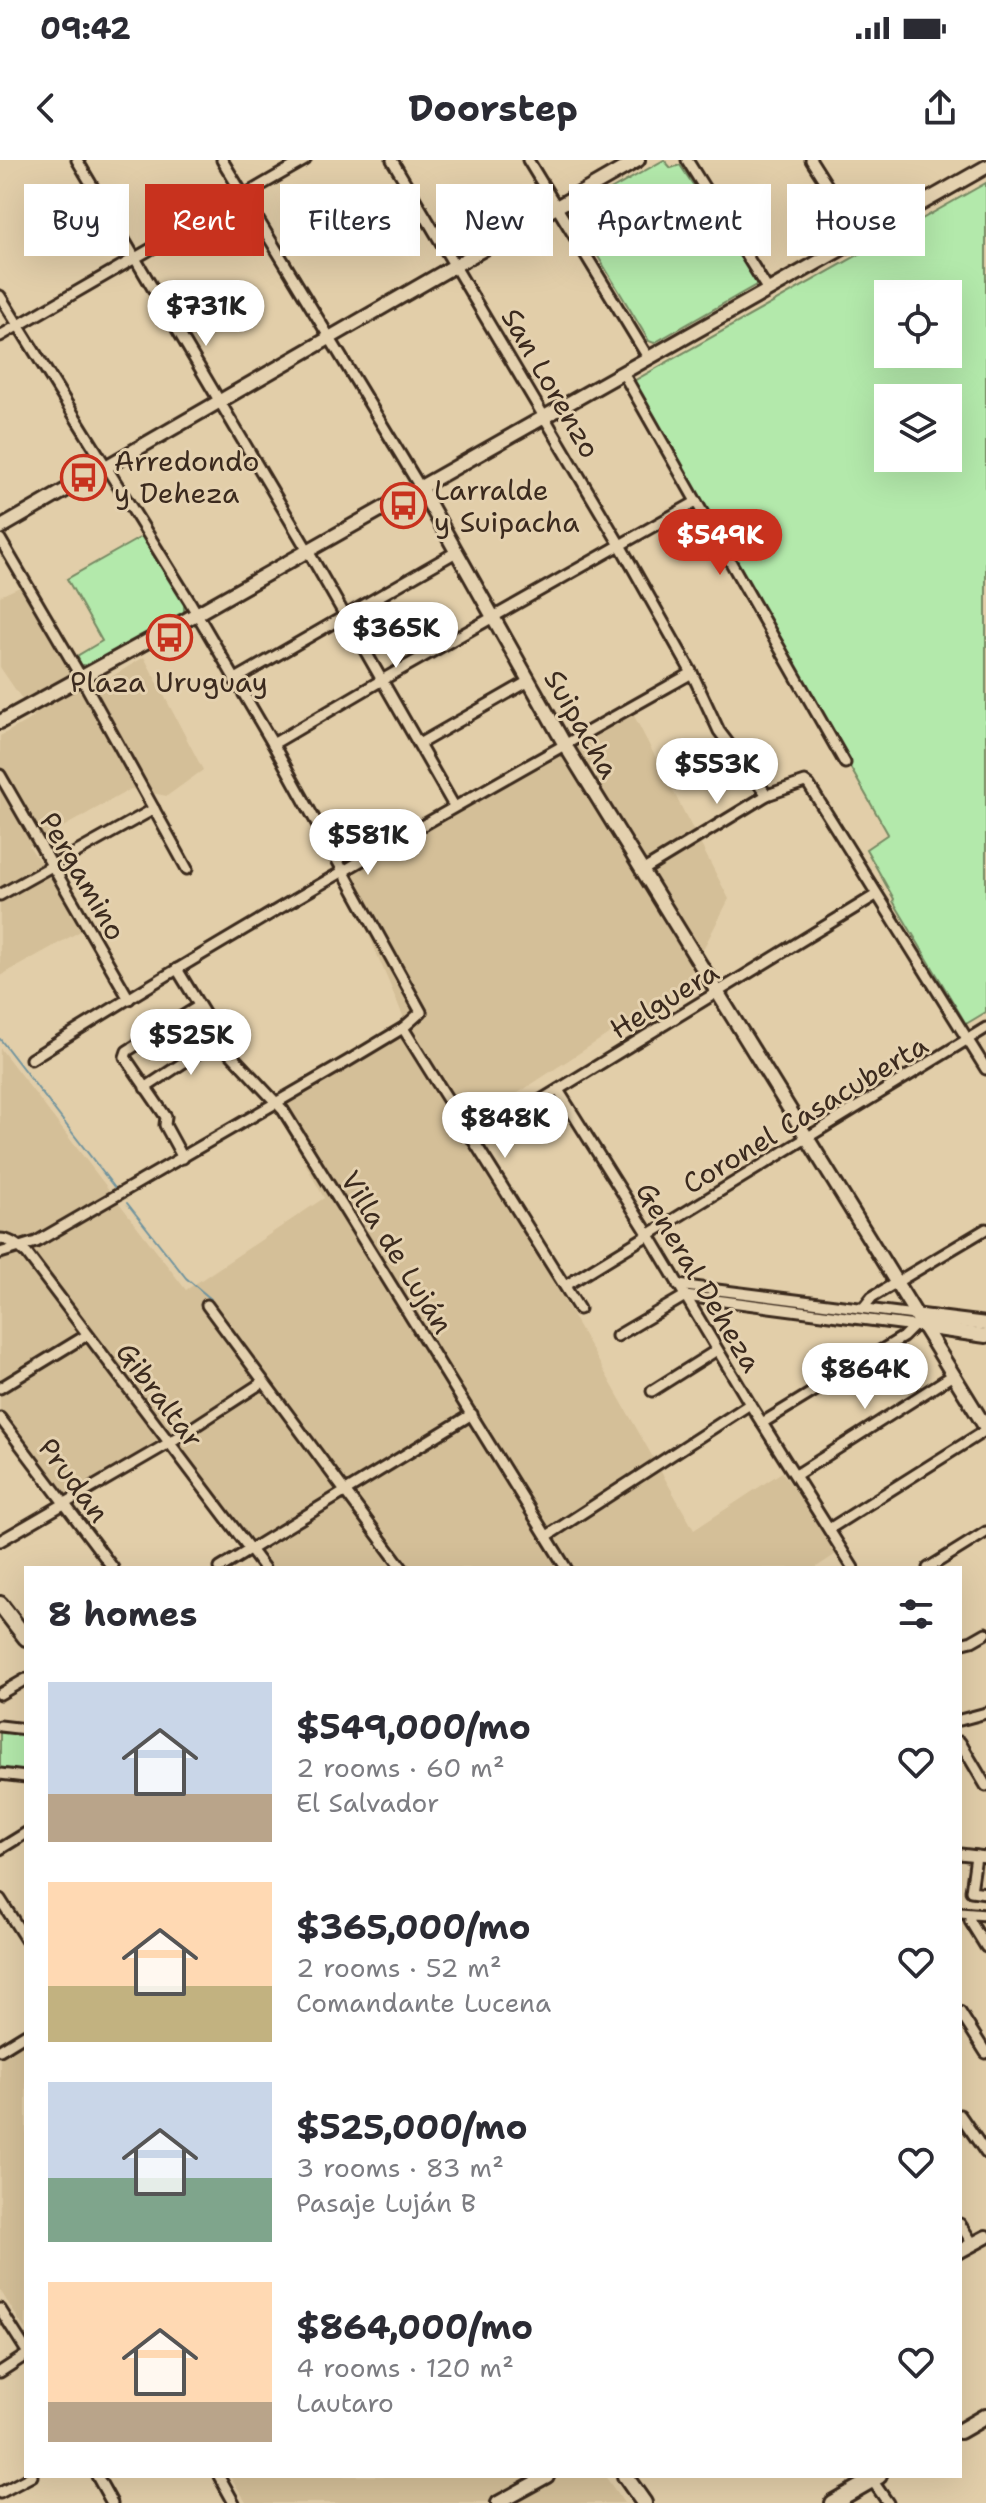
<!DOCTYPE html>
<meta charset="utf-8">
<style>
body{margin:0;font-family:"Shantell Sans",sans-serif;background:#f7f7f7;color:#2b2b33;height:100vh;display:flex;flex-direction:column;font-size:30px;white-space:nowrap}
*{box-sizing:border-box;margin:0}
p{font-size:26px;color:#7c7c81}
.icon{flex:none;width:44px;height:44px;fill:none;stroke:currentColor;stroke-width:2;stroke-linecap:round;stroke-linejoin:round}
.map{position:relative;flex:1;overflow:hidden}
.panel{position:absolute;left:24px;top:1406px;width:938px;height:912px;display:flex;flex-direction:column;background:#fff;border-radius:0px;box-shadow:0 8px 32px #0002}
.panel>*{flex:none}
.banner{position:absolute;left:24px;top:24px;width:938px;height:72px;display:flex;gap:16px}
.tools{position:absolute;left:874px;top:120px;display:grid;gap:16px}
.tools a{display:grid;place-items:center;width:88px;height:88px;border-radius:0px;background:#fff;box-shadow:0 8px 32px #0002;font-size:40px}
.price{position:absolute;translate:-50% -68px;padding:0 18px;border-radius:28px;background:#fff;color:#222;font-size:26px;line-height:52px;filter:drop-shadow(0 2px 4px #0008)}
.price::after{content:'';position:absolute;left:50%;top:48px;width:24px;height:18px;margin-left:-12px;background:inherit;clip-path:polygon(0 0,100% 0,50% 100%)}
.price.selected{background:#c8321e;color:#fff}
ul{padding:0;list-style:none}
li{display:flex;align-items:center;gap:24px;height:200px;padding:0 24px}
li span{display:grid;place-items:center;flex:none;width:224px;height:160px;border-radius:0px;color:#555}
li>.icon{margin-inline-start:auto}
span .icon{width:96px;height:96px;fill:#fffc;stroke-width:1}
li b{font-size:34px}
h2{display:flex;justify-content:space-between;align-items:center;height:96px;padding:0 24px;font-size:34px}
.tag{padding:0 28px;border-radius:0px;background:#fff;box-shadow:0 8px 32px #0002;font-size:28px;line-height:72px}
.tag.selected{background:#c8321e;color:#fff}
.status{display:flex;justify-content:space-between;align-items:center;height:56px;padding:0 40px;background:#fff;direction:ltr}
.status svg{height:22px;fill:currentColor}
header{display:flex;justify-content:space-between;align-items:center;height:104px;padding:0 24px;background:#fff;font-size:36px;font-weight:700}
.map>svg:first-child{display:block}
.built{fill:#d4bf98}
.green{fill:#b3e9ab;stroke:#778a64;stroke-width:2;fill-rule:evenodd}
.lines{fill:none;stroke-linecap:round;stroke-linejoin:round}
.stream{stroke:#6f939e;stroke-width:2}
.minor-casing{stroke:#3b2a1e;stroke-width:15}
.tertiary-casing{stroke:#3b2a1e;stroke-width:18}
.secondary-casing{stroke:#3b2a1e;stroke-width:20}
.primary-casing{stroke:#3b2a1e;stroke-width:20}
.minor{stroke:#e4d1af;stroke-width:9}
.tertiary{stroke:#e4d1af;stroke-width:12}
.secondary{stroke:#e4d1af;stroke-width:14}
.primary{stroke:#e4d1af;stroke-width:14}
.labels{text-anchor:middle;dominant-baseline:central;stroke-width:6;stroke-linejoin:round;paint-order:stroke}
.street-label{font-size:28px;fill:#3b2a1e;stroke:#e4d1af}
.poi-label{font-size:28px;fill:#3b2a1e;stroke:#e4d1af;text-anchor:start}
</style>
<div class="status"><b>09:42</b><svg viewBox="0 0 49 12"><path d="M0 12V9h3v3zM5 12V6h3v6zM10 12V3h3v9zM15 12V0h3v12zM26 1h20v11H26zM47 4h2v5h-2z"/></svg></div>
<header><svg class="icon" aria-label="back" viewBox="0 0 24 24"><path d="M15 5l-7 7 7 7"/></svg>Doorstep<svg class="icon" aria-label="share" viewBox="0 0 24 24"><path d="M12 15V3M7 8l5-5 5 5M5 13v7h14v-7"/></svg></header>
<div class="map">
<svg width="986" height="2343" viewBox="0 0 986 2343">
<rect width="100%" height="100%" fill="#e2cea9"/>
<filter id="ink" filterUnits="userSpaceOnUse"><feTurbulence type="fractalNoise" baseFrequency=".0125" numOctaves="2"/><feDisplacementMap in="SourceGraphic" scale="16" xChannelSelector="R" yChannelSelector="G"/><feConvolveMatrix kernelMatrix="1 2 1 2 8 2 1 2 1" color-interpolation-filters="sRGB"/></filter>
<g filter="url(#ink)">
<g class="built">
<polygon points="24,425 85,533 144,497 203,610 167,636 131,629 29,686 86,768 0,816 0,576 34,557 0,507 0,436"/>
<polygon points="631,550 729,739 685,824 466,967 694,1370 782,1312 839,1392 815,1408 261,1408 163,1276 65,1342 0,1255 0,888 186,1130 324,1038 275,948 409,870 344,716"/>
<polygon points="26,1875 26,2171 0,2130 0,1892"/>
<polygon points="230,2316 605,2316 624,2343 247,2343"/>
</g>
<g class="green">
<polygon points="664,0 671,8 680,5 757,121 756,125 654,183 649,181 573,55 575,50"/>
<path d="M986,23V852L966,864L893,741L894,739L866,689L888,674L632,222ZM888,134H948V194H888ZM888,238H948V298H888Z"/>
<polygon points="143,376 184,441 184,453 89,506 81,505 77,496 102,481 67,419"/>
<polygon points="0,1570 26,1574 26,1611 0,1608"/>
</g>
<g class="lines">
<g class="stream">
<polyline points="0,879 118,1032"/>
<polyline points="127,1043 186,1118 211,1139"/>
</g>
<defs>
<g id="minor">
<polyline points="77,0 308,391 454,646"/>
<polyline points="222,0 420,327"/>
<polyline points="392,0 620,385 692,513 719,571 767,635"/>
<polyline points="528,0 649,199"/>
<polyline points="687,0 768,130"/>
<polyline points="811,0 861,79"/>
<polyline points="0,136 190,442 273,584 421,852 403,868 348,901 36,1082 0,1093"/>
<polyline points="0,176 305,0"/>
<polyline points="623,213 845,603"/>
<polyline points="0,379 81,517 187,709"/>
<polyline points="234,520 456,392"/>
<polyline points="273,584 382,520 696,342"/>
<polyline points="419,584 529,521"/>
<polyline points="0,615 129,839"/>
<polyline points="642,711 767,635 805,622 809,625 986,909"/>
<polyline points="0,735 154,649"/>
<polyline points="177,809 226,889 283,950 566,1408"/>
<polyline points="403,868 579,1149"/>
<path d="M31,899C247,763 470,638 692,513"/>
<polyline points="145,928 219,879"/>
<polyline points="558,930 649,1075 750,1244 853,1408"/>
<polyline points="474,981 876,735"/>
<polyline points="183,998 165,965 166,957 125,897 127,891 199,846"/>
<path d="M0,1079C10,1079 20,1087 27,1094L264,1408"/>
<polyline points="678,1125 914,1155"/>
<polyline points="565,1126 986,868"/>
<polyline points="207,1145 402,1408"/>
<polyline points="864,1147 872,1137 986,1069"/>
<polyline points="617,1176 685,1136 923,1167"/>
<polyline points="0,1228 87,1175"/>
<polyline points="652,1231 717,1190"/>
<polyline points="0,1258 113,1408"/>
<polyline points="762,1263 903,1177 914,1166"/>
<polyline points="796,1315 953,1215"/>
<polyline points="829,1369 986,1270"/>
<polyline points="547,1376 750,1244"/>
<polyline points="0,1381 169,1283 263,1222"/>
<polyline points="220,1408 472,1254"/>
<polyline points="928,1408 986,1372"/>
<polyline points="960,1484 972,1481 986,1473"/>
<polyline points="0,1534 26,1519"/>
<polyline points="960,1560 986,1553"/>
<polyline points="0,1566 26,1569"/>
<polyline points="960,1582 986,1626"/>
<polyline points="0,1614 26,1617"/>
<polyline points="0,1689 26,1673"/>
<polyline points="960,1694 986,1697"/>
<polyline points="976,1696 971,1731 986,1733"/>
<polyline points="0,1739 26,1780"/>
<polyline points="960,1753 986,1755"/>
<polyline points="970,1755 970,1761 986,1787"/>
<polyline points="960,1852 986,1893"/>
<polyline points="0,1890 26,1874"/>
<polyline points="960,1955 986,1993"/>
<polyline points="960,2064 973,2084"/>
<polyline points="0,2149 26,2190"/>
<polyline points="0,2212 26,2195"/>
<polyline points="97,2316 112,2343"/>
<polyline points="219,2316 234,2343"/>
<polyline points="872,2320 888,2343"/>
<polyline points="0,2333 32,2316"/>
</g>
<g id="tertiary">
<polyline points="420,327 565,585 986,1268"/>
<polyline points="0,368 638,0"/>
<polyline points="0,562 184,461 986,7"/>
<polyline points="914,1155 986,1164"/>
<polyline points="923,1167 986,1176"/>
<polyline points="960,2091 986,2077"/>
<polyline points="498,2343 547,2316"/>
</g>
<g id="secondary">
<polyline points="0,1444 26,1478"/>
<polyline points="625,2316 644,2343"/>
</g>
<g id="primary">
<polyline points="960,2271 986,2256"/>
<polyline points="832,2343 879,2316"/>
</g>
</defs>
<use href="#minor" class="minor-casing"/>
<use href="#tertiary" class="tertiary-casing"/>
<use href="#secondary" class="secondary-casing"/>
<use href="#primary" class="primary-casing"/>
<use href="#minor" class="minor"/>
<use href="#tertiary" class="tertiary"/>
<use href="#secondary" class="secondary"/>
<use href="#primary" class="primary"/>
</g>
</g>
<defs>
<symbol id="bus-ring" viewBox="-11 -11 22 22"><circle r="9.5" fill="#e4d1af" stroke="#c8321e" stroke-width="1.5"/><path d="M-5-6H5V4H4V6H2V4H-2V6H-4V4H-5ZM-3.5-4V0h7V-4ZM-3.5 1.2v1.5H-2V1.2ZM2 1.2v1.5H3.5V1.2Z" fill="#c8321e"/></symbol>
</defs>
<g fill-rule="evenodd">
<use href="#bus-ring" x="58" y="292" width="51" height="51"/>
<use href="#bus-ring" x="378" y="320" width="51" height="51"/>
<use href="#bus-ring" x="144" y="452" width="51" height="51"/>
</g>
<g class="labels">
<g class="street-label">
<text transform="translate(551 223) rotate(60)">San Lorenzo</text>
<text transform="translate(582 564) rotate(60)">Suipacha</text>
<text transform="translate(83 716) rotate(60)">Pergamino</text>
<text transform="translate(664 840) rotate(-31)">Helguera</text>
<text transform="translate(805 954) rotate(-31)">Coronel Casacuberta</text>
<text transform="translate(397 1092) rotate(58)">Villa de Luján</text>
<text transform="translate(699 1117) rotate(59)">General Deheza</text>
<text transform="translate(160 1235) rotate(53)">Gibraltar</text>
<text transform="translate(74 1320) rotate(53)">Prudan</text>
</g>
<g class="poi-label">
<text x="114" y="301">Arredondo<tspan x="114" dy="32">y Deheza</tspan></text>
<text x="434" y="330">Larralde<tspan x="434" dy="32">y Suipacha</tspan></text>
<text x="169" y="522" text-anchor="middle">Plaza Uruguay</text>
</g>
</g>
</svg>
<div class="tools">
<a><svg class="icon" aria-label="locate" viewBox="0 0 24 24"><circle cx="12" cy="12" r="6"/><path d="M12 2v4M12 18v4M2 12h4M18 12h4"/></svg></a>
<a><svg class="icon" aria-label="layers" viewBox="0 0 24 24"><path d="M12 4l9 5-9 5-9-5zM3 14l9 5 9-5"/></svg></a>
</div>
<b class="price" style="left:206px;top:188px">$731K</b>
<b class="price selected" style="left:720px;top:417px">$549K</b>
<b class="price" style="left:396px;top:510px">$365K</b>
<b class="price" style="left:717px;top:646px">$553K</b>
<b class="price" style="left:368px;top:717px">$581K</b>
<b class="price" style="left:191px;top:917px">$525K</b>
<b class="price" style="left:505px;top:1000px">$848K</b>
<b class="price" style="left:865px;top:1251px">$864K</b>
<div class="banner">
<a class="tag">Buy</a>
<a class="tag selected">Rent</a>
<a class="tag">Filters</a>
<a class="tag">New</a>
<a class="tag">Apartment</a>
<a class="tag">House</a>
</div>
<section class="panel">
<h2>8 homes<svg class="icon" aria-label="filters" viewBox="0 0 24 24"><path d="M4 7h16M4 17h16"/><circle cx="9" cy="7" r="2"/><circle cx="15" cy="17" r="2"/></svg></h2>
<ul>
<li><span style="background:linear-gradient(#c9d6e8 70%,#b9a48a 0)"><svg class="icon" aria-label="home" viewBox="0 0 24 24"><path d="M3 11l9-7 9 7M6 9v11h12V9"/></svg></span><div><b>$549,000/mo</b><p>2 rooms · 60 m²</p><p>El Salvador</p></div><svg class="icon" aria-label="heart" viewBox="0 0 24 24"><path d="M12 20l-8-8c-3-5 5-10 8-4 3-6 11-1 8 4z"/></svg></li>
<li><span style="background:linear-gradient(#ffd9b3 65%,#c2b280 0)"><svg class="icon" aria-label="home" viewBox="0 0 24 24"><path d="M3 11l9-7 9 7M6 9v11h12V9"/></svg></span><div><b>$365,000/mo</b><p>2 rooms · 52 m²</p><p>Comandante Lucena</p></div><svg class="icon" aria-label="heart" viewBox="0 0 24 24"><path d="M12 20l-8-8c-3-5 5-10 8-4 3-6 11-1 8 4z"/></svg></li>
<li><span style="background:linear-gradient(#c9d6e8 60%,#7fa58c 0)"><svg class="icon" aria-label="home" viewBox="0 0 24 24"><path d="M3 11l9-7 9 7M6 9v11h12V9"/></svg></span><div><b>$525,000/mo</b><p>3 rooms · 83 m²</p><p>Pasaje Luján B</p></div><svg class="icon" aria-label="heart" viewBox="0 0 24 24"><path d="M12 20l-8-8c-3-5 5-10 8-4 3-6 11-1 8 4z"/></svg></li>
<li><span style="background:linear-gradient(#ffd9b3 75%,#b9a48a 0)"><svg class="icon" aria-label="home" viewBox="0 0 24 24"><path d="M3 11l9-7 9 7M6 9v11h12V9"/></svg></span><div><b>$864,000/mo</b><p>4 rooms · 120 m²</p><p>Lautaro</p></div><svg class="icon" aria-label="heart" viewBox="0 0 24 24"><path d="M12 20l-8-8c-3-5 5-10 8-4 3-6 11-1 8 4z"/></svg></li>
</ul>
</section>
</div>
